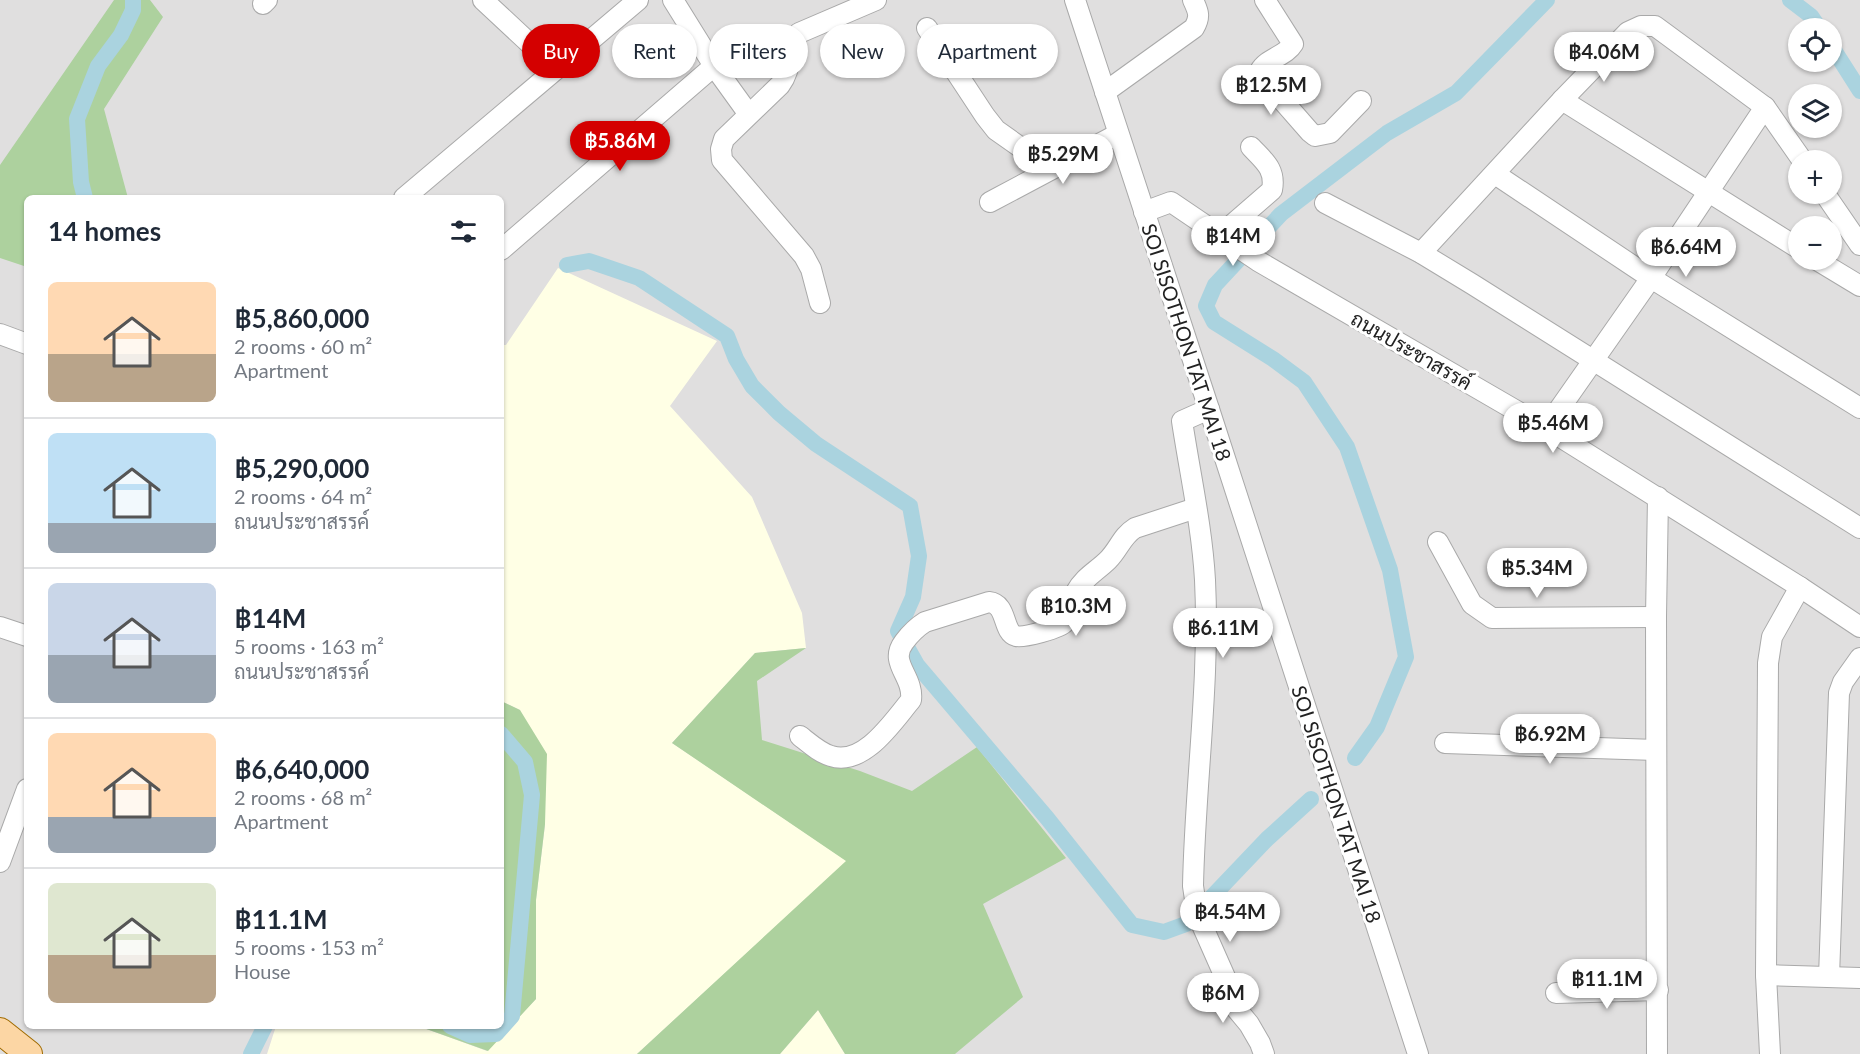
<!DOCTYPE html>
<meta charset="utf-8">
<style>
body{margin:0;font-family:Lato,Sarabun,sans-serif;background:#f6f6f7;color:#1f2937;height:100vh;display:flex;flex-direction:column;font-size:22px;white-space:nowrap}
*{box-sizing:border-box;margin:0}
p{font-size:20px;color:#747a83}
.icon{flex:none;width:33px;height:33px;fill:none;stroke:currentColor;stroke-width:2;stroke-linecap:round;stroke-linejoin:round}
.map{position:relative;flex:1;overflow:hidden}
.side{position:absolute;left:24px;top:195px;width:480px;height:834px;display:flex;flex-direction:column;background:#fff;border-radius:9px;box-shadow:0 2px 4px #0004}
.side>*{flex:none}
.top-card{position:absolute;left:522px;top:24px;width:570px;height:54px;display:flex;gap:12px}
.buttons{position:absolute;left:1788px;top:18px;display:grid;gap:12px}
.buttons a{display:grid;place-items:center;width:54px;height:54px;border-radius:50%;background:#fff;box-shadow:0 2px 4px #0004;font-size:30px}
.price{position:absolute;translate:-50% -51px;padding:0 14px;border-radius:21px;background:#fff;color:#222;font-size:20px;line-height:39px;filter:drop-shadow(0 2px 3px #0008)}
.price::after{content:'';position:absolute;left:50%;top:36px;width:18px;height:14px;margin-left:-9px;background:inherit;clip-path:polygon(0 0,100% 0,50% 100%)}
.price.active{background:#d40000;color:#fff}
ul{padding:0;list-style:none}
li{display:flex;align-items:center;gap:18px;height:150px;padding:0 24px}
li+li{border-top:2px solid #e0e1e3}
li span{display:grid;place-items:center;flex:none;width:168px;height:120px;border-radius:9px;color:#555}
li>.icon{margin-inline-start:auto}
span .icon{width:72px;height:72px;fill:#fffc;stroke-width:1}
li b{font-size:26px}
h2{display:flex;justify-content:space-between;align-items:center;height:72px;padding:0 24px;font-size:26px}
.pill{padding:0 21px;border-radius:27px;background:#fff;box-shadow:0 2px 4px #0004;font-size:21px;line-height:54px}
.pill.active{background:#d40000;color:#fff}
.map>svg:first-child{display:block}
.residential{fill:#e0dfdf;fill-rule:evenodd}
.education{fill:#ffffe5}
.forest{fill:#add19e}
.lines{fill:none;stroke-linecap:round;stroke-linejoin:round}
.canal{stroke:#aad3df;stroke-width:16}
.minor-casing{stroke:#a9a9a9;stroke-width:22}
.major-casing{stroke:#a06b00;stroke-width:28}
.minor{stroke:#fff;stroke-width:20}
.major{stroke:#fcd6a4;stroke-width:26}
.labels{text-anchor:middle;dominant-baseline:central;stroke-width:6;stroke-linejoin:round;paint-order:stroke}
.street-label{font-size:20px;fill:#222;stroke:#fff}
</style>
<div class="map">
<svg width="1860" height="1054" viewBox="0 0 1860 1054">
<rect width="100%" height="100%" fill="#f2efe9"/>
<path class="residential" d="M0,0H1860V1054H0ZM1798,28H1832V62H1798ZM1798,94H1832V128H1798ZM1798,160H1832V194H1798ZM27,198H501V1026H27ZM1798,226H1832V260H1798Z"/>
<g class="education">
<polygon points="558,268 717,341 670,406 752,497 802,613 806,648 755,653 672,743 847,861 637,1054 267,1054 276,1026 418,1026 487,1051 536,999 536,900 545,825 520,710 501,701 501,345 506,345"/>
<polygon points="818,1010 845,1054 780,1054"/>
</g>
<g class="forest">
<polygon points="114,0 150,0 163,17 104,109 128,198 27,198 27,267 0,258 0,165"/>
<polygon points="806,648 757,681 762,740 860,771 912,791 977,747 1066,858 983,904 1023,997 955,1054 845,1054 818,1010 780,1054 637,1054 846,861 672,743 755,653"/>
<polygon points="501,701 520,710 547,754 545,824 536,900 536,999 488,1051 418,1026 501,1026"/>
</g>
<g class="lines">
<g class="canal">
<polyline points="1790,0 1811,16 1819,28"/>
<polyline points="1832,47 1860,91"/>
<polyline points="85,198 81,182 77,119 98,66 121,35 133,10 133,0"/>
<polyline points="567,265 589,261 639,278 727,336 736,359 752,386 779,413 816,444 910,506 919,556 913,597 898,631 917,665 1047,818 1132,925 1164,932 1186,924 1267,839 1311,799"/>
<polyline points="1355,758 1377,727 1406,657 1390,570 1347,447 1304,382 1273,359 1214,322 1206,306 1215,285 1281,214 1387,133 1456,93 1547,0"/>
<polyline points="450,1026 470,1035 496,1034 512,1016 532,795 525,762 501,734"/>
<polyline points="251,1054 265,1026"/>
</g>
<defs>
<g id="minor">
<polyline points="483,0 556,68"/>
<polyline points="673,0 714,66 745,109"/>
<polyline points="1075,0 1209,409 1418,1054"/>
<path d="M1265,0L1293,44C1286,56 1267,58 1260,71L1262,77L1310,132L1315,136L1330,133L1361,101"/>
<polyline points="263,4 267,0"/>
<polyline points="927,28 985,116 996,130 1051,169"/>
<path d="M1105,92L1194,28C1201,16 1198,11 1193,0"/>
<polyline points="1562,100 1798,248"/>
<polyline points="1495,174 1651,278 1860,408"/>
<polyline points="1825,194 1860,245"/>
<polyline points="404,198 638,0"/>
<polyline points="990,202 1118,134"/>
<polyline points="1325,203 1421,253 1472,284 1860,528"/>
<polyline points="1144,212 1171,202 1258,261 1546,428 1800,587 1860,627"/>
<path d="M1219,236L1272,190C1276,169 1264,161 1251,147"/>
<polyline points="501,250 714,66"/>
<polyline points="1421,253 1562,100 1628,32 1641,26 1655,26 1765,107 1802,160"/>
<polyline points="1817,260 1860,286"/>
<path d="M820,303L811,269L804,256L722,160L721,149L724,139L780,85C793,68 787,49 799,33L876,0"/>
<polyline points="0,334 27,344"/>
<path d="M1209,409L1182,421C1190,474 1202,527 1205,580C1210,682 1195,784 1193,886L1196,906L1202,925L1225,977L1234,1006L1249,1024L1260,1043L1264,1054"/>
<polyline points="1546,428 1651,278 1765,107"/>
<polyline points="1438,542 1472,604 1492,618 1656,617"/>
<polyline points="0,627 27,636"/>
<path d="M800,736C809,743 820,753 831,756C864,767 894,720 911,700C914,676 888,663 904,642C910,634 917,627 925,622L989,602C1008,604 1002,632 1016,636C1024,638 1060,628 1064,623C1071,614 1071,602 1076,592C1084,577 1097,571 1108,560C1119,549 1122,536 1135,528L1196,508"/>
<polyline points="1445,743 1656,750"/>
<polyline points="0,862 27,789"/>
<polyline points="1766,975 1860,978"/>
<polyline points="1829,977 1839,693 1843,682 1860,658"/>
<polyline points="1556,993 1658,990"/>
<polyline points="1657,1054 1656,617 1658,497"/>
<polyline points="1770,1054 1766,975 1768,663 1772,637 1800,587"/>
</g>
<polyline id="major" points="0,1031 29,1054"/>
</defs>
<use href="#minor" class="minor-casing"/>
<use href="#major" class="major-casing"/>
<use href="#minor" class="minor"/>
<use href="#major" class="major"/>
</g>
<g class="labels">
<g class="street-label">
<text transform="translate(1187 342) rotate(72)">SOI SISOTHON TAT MAI 18</text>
<text transform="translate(1412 350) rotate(30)">ถนนประชาสรรค์</text>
<text transform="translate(1337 804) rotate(72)">SOI SISOTHON TAT MAI 18</text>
</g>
</g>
</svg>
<div class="buttons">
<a><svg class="icon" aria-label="locate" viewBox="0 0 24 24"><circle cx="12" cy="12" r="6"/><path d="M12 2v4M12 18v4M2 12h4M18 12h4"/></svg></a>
<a><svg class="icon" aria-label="layers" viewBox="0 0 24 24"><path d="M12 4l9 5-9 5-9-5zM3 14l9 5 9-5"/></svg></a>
<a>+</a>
<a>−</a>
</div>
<b class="price" style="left:1604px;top:83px">฿4.06M</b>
<b class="price" style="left:1271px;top:116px">฿12.5M</b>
<b class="price active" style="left:620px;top:172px">฿5.86M</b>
<b class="price" style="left:1063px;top:185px">฿5.29M</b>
<b class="price" style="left:1233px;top:267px">฿14M</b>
<b class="price" style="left:1686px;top:278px">฿6.64M</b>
<b class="price" style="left:1553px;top:454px">฿5.46M</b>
<b class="price" style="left:1537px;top:599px">฿5.34M</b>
<b class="price" style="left:1076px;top:637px">฿10.3M</b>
<b class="price" style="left:1223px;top:659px">฿6.11M</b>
<b class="price" style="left:1550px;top:765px">฿6.92M</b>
<b class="price" style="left:1230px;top:943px">฿4.54M</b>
<b class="price" style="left:1607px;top:1010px">฿11.1M</b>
<b class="price" style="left:1223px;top:1024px">฿6M</b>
<div class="top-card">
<a class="pill active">Buy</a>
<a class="pill">Rent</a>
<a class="pill">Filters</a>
<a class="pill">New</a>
<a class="pill">Apartment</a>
</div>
<section class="side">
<h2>14 homes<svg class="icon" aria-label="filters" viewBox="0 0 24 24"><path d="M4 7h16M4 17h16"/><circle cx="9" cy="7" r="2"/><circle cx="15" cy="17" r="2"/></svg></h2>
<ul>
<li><span style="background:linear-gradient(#ffd9b3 60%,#b9a48a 0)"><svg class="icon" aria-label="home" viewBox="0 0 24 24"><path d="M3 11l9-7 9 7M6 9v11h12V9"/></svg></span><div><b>฿5,860,000</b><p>2 rooms · 60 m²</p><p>Apartment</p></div></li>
<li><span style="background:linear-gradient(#bfe0f5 75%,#9aa5b1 0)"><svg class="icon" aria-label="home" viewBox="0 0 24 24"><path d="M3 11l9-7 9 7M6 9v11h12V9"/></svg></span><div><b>฿5,290,000</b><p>2 rooms · 64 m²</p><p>ถนนประชาสรรค์</p></div></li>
<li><span style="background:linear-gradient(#c9d6e8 60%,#9aa5b1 0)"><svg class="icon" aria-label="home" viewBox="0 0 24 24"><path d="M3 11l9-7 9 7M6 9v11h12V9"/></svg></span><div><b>฿14M</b><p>5 rooms · 163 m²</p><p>ถนนประชาสรรค์</p></div></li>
<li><span style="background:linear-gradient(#ffd9b3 70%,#9aa5b1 0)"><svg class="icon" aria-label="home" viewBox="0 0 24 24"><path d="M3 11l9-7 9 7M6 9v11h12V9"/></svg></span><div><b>฿6,640,000</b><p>2 rooms · 68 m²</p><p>Apartment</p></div></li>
<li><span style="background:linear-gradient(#dfe7d0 60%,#b9a48a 0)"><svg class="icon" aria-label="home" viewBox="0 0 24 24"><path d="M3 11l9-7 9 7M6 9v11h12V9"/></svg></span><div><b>฿11.1M</b><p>5 rooms · 153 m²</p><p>House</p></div></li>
</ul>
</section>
</div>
